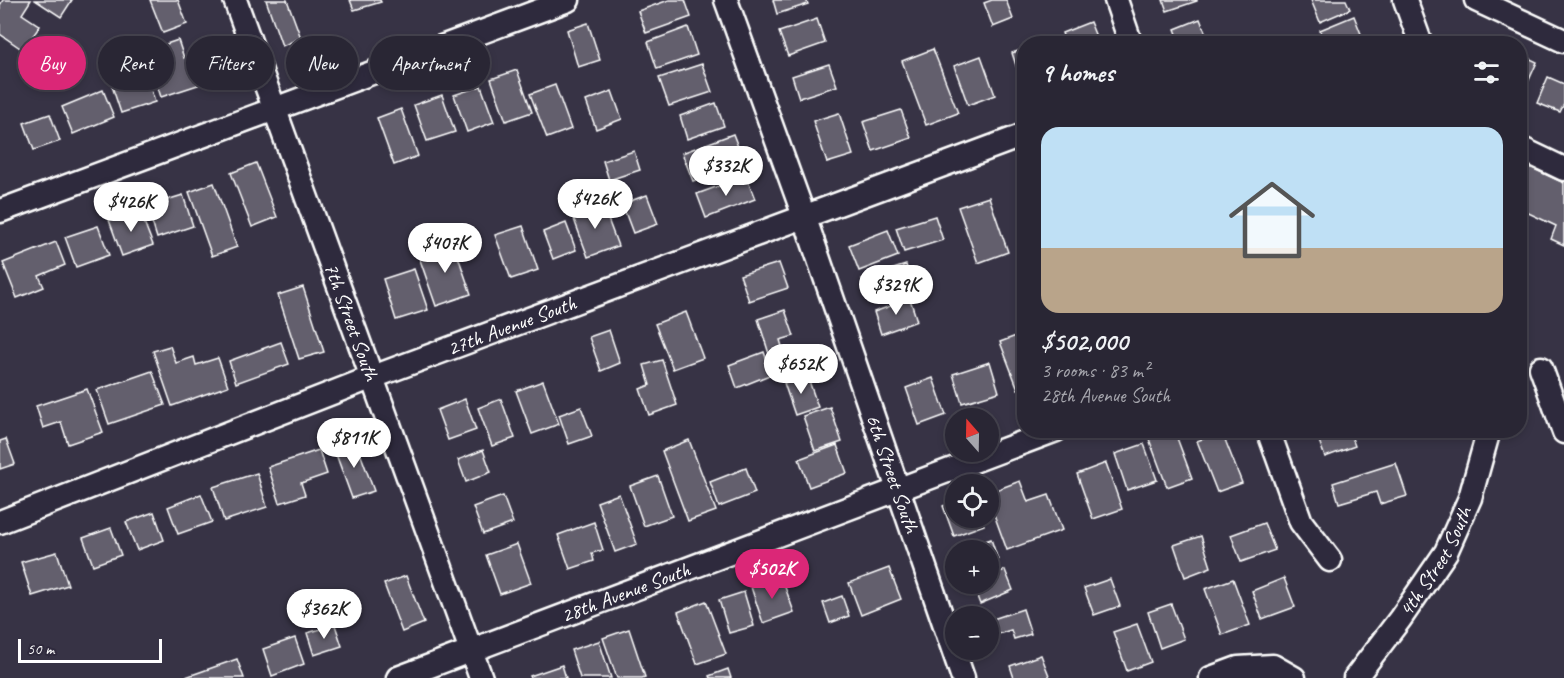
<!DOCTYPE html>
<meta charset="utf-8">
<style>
body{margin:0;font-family:Caveat,sans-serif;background:#312e3c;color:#f1f3f6;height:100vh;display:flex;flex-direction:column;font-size:22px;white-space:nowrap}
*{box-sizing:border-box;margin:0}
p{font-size:20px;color:#a5a5ac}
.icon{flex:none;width:33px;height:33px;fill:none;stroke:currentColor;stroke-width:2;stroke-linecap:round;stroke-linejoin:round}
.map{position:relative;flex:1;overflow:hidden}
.side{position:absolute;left:1017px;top:36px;width:510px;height:402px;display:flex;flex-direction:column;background:#292634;border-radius:24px;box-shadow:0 3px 9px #0003,0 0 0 2px #45434f}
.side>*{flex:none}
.guide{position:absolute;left:18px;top:36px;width:570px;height:54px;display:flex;gap:12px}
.needle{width:39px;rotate:340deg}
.tools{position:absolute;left:945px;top:408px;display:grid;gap:12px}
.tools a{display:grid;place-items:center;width:54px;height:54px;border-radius:50%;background:#292634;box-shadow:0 3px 9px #0003,0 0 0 2px #45434f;font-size:30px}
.scale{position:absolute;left:18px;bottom:15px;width:144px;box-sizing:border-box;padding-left:6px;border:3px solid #fff;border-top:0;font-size:16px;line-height:21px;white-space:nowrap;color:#fff;-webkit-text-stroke:4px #2f2a3d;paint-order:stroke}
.price{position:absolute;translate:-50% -51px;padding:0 14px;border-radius:21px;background:#fff;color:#222;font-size:20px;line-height:39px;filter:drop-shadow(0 2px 3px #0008)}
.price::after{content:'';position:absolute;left:50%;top:36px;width:18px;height:14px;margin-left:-9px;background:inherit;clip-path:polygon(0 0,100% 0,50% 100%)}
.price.current{background:#db2777;color:#fff}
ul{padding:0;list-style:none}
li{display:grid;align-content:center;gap:12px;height:318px;padding:0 24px}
li span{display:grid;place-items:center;height:186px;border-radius:18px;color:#555}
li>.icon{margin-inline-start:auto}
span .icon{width:108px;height:108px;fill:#fffc;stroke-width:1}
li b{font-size:26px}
h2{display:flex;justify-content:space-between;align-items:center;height:72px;padding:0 24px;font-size:26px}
.tag{padding:0 21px;border-radius:27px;background:#292634;box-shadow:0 3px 9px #0003,0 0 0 2px #45434f;font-size:21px;line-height:54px}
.tag.current{background:#db2777;color:#fff}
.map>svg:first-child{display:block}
.building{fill:#635f6d;stroke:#fff;stroke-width:1.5}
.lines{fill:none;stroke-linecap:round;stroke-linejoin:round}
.minor-casing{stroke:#fff;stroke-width:27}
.minor{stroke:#2f2a3d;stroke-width:22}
.labels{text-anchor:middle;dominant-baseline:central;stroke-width:4.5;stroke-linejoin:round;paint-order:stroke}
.street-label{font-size:21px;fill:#fff;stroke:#2f2a3d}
</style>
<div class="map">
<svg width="1564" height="678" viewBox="0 0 1564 678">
<rect width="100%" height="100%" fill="#373345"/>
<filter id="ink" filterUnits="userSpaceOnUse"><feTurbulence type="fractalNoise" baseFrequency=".0167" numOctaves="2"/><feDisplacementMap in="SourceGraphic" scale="12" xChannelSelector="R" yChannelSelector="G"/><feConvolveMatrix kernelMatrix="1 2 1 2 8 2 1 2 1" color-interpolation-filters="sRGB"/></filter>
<g filter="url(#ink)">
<g class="building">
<polygon points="3,0 31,0 22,14 40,26 23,50 0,34 0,5"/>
<polygon points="35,0 72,0 61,17"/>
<polygon points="150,0 178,0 187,24 163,33"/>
<polygon points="266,0 287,0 301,38 282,46"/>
<polygon points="350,0 380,0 381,2 354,10"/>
<polygon points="669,0 685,0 691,17 646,33 638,11"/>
<polygon points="773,0 806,0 808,4 777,14"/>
<polygon points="992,0 1006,0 1013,19 993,27 984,3"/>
<polygon points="1163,0 1197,0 1197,1 1167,11"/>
<polygon points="1311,0 1346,0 1350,9 1320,22"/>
<polygon points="1354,16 1365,44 1325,44 1320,30"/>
<polygon points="817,19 825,43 788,56 779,32"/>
<polygon points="1200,19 1210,44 1181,44 1175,29"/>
<polygon points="1090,22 1099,44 1066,44 1062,33"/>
<polygon points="588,23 600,60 578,67 567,30"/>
<polygon points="688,27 697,55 657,69 648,42"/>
<polygon points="178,40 184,58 200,52 210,81 161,97 146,51"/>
<polygon points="933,49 958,113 926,125 902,61"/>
<polygon points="1024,49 1024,90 1012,53"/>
<polygon points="1520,54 1537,62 1520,100"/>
<polygon points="981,56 995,95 968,105 954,66"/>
<polygon points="702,64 712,92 669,106 659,78"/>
<polygon points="829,64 837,86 799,98 792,76"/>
<polygon points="517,70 532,112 506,121 491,79"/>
<polygon points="146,75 155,102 121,113 112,86"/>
<polygon points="1548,77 1564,84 1564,104 1560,112 1537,103"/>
<polygon points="555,85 571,129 547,138 530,94"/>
<polygon points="481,86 494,122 467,132 454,95"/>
<polygon points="103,90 114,117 73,134 62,107"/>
<polygon points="612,91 622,119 596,129 586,101"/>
<polygon points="442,95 455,132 427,141 414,105"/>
<polygon points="716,103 724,126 687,139 680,116"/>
<polygon points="401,109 418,156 394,165 377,118"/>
<polygon points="901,110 911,138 873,151 863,122"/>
<polygon points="839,113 853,155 827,163 813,121"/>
<polygon points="50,114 60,141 34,150 24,123"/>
<polygon points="733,134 744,162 693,181 682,153"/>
<polygon points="634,151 640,170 609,180 603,161"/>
<polygon points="256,163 277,217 252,227 231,173"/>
<polygon points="1521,163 1564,183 1564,245 1551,239 1556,226 1520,209 1520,167"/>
<polygon points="746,176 755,199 706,218 697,194"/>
<polygon points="214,183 237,247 212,256 189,192"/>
<polygon points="183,195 193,226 157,238 147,206"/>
<polygon points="647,195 658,224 633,233 622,204"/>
<polygon points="989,197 1008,252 978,263 958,207"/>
<polygon points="602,203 618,246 588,257 572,214"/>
<polygon points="139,209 153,245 122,256 109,220"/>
<polygon points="935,216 943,240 904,252 896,228"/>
<polygon points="566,223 576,250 553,259 543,232"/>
<polygon points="98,226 109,255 76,267 65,237"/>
<polygon points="523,226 538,270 511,279 495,235"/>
<polygon points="888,230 898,256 859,271 849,245"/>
<polygon points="56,242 65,265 39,276 44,287 17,298 3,263"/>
<polygon points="453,242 471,294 436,306 418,254"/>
<polygon points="779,263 788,288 749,301 740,275"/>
<polygon points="906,265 914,288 869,302 862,279"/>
<polygon points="414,269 428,310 396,320 383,279"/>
<polygon points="303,287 324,352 299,359 278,295"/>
<polygon points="910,299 917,321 881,334 874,312"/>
<polygon points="785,310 794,336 780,340 784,353 770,357 758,319"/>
<polygon points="686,312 703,358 673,369 655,324"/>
<polygon points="609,330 620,363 601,371 589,337"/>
<polygon points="1024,333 1024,387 1018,389 1000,342"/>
<polygon points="281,342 289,364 236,383 229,361"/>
<polygon points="170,346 176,363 194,357 196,365 218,358 228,386 172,406 153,351"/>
<polygon points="764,352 772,374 737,388 729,365"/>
<polygon points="662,360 677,405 649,415 640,389 650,385 644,365"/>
<polygon points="990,362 999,392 962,403 953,374"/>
<polygon points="152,371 165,405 109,424 97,390"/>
<polygon points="807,375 818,407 795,415 784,383"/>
<polygon points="933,378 946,415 919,425 906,388"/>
<polygon points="543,381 559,424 532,434 516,391"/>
<polygon points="87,389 103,432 68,444 61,422 43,428 36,406"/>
<polygon points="465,399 476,430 448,440 437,410"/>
<polygon points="501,399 515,438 492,446 478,408"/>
<polygon points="581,407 592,436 569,444 559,415"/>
<polygon points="830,407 842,442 815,451 803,416"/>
<polygon points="1171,430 1174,430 1192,478 1167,487 1149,439"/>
<polygon points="1315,430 1349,430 1355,446 1325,457"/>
<polygon points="1222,432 1242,483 1217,492 1197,441"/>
<polygon points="6,439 15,464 0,469 0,441"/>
<polygon points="355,439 374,491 352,498 333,446"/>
<polygon points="689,440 716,511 688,521 662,451"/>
<polygon points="1144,444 1157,480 1127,490 1115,454"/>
<polygon points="837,445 847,473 809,487 799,459"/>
<polygon points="319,450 327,474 301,483 305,495 280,503 268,467"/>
<polygon points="483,450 491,472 466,482 458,460"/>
<polygon points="1106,463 1122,509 1093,519 1077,474"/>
<polygon points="1396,463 1407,496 1380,504 1376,492 1339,503 1333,483"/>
<polygon points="746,468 755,493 719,507 710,482"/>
<polygon points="257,473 267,507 224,521 213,487"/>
<polygon points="658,476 672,516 644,526 630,486"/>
<polygon points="1020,481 1028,502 1049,495 1062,530 1007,550 988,498 988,493"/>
<polygon points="201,494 212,522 178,534 168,507"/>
<polygon points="619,494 637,544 615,552 597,502"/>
<polygon points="503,496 513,523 483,534 473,507"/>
<polygon points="956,501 956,518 981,518 984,525 954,536 943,506"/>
<polygon points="154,512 164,540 137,550 126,522"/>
<polygon points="594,522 603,550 592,553 594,561 570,569 558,535"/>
<polygon points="1264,523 1275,550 1241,562 1231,535"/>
<polygon points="111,528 121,555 93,565 83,538"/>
<polygon points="1201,536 1211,567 1185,577 1174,545"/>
<polygon points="991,539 998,560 988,564 988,550 960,550"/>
<polygon points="517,544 531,583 500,594 486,555"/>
<polygon points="57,552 68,585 32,596 21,562"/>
<polygon points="889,568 901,599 861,615 849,583"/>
<polygon points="1005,570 1013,590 980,604 972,584 988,584 988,577"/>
<polygon points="406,576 424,623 402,632 384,584"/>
<polygon points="781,576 794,612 763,623 751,587"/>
<polygon points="1284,578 1295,607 1262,619 1252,591"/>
<polygon points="1110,579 1120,606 1094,615 1084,588"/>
<polygon points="1233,579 1250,625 1222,635 1205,589"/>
<polygon points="744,592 754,626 729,633 719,600"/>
<polygon points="842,596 849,616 830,623 823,603"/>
<polygon points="706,601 726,654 697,664 678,612"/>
<polygon points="1171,604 1184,639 1160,648 1148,612"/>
<polygon points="1023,609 1031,634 1014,639 1011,630 995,635 990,620"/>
<polygon points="1137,624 1151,662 1127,671 1113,632"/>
<polygon points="335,625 342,646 314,655 307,633"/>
<polygon points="629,629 645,677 642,678 617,678 603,638"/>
<polygon points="295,638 304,664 272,676 263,649"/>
<polygon points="599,641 611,678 580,678 571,650"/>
<polygon points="1041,655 1050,678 1014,678 1010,666"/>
<polygon points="237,659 244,678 183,678"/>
<polygon points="562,665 566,678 531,678 530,676"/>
<polygon points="728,669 731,678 710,678 709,676"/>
</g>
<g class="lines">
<defs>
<g id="minor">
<path id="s1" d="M235,0L481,678"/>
<path id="s2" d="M726,0L804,216L963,678"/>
<polyline points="1116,0 1131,44"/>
<polyline points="1405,0 1421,44"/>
<polyline points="1476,0 1564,41"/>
<polyline points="1520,148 1564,169"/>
<polyline points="0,211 568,0"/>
<polyline points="1541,368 1564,432"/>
<polyline points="1268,430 1301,522 1330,560"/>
<path id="s3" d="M0,522L373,377L1024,135"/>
<path id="s4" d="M398,678L1056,430"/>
<polyline points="1211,678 1238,668 1273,666 1294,678"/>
<path id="s5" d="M1355,678L1400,619L1446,552L1470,498L1489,430"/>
</g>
</defs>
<use href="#minor" class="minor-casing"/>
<use href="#minor" class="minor"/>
</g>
</g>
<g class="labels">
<g class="street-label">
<text stroke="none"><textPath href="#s1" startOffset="342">7th Street South</textPath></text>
<text stroke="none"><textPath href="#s3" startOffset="548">27th Avenue South</textPath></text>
<text stroke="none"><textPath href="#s2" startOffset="502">6th Street South</textPath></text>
<text stroke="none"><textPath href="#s5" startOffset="142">4th Street South</textPath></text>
<text stroke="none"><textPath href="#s4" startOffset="243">28th Avenue South</textPath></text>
</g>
</g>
</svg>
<div class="tools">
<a><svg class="needle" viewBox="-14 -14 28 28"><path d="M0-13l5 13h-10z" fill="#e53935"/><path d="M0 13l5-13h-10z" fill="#a5a5ac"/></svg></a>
<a><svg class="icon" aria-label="locate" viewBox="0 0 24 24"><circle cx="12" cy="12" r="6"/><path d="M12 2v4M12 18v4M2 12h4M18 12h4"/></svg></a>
<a>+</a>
<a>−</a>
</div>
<div class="scale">50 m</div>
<b class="price" style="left:726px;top:197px">$332K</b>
<b class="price" style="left:595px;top:230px">$426K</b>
<b class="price" style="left:131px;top:233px">$426K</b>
<b class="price" style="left:445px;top:274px">$407K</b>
<b class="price" style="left:896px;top:316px">$329K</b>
<b class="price" style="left:801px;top:395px">$652K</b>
<b class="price" style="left:354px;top:469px">$811K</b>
<b class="price current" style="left:772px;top:600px">$502K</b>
<b class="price" style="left:324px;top:640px">$362K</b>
<div class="guide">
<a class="tag current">Buy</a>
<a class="tag">Rent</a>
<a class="tag">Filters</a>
<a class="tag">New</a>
<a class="tag">Apartment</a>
</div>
<section class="side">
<h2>9 homes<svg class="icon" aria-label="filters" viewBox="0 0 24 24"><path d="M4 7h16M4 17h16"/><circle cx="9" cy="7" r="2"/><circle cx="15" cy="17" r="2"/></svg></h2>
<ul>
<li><span style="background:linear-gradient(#bfe0f5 65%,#b9a48a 0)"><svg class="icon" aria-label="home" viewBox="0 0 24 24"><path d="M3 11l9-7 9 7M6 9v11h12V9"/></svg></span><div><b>$502,000</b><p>3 rooms · 83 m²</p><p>28th Avenue South</p></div></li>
</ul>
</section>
</div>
